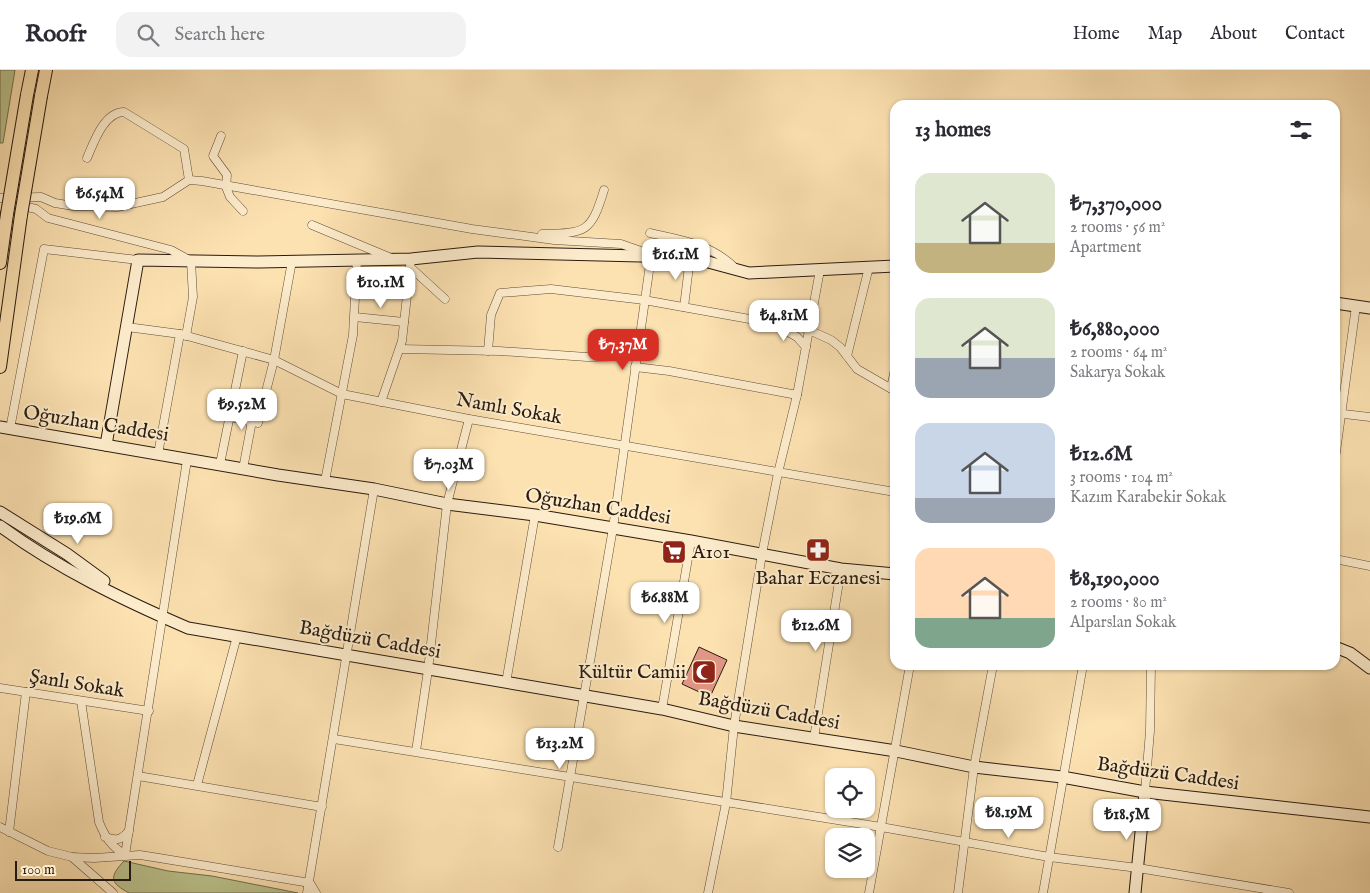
<!DOCTYPE html>
<meta charset="utf-8">
<style>
body{margin:0;font-family:"IM FELL English",serif;background:#f2f2f3;color:#2b2b33;height:100vh;display:flex;flex-direction:column;font-size:19px;white-space:nowrap}
*{box-sizing:border-box;margin:0}
p{font-size:16px;color:#7c7c81}
.icon{flex:none;width:28px;height:28px;fill:none;stroke:currentColor;stroke-width:2;stroke-linecap:round;stroke-linejoin:round}
.map{position:relative;flex:1;overflow:hidden}
.sheet{position:absolute;left:890px;top:30px;width:450px;height:570px;display:flex;flex-direction:column;background:#fff;border-radius:15px;box-shadow:0 1px 4px #0004}
.sheet>*{flex:none}
.buttons{position:absolute;left:825px;top:698px;display:grid;gap:10px}
.buttons a{display:grid;place-items:center;width:50px;height:50px;border-radius:10px;background:#fff;box-shadow:0 1px 4px #0004;font-size:25px}
.scale{position:absolute;left:15px;bottom:12px;width:116px;box-sizing:border-box;padding-left:5px;border:2px solid #291b0f;border-top:0;font-size:14px;line-height:18px;white-space:nowrap;color:#291b0f;-webkit-text-stroke:4px #fdeccc;paint-order:stroke}
.price{position:absolute;translate:-50% -42px;padding:0 11px;border-radius:10px;background:#fff;color:#222;font-size:16px;line-height:32px;filter:drop-shadow(0 1px 2px #0008)}
.price::after{content:'';position:absolute;left:50%;top:30px;width:15px;height:11px;margin-left:-8px;background:inherit;clip-path:polygon(0 0,100% 0,50% 100%)}
.price.selected{background:#d93025;color:#fff}
ul{padding:0;list-style:none}
li{display:flex;align-items:center;gap:15px;height:125px;padding:0 25px}
li span{display:grid;place-items:center;flex:none;width:140px;height:100px;border-radius:15px;color:#555}
li>.icon{margin-inline-start:auto}
span .icon{width:60px;height:60px;fill:#fffc;stroke-width:1}
li b{font-size:21px}
h2{display:flex;justify-content:space-between;align-items:center;height:60px;padding:0 25px;font-size:21px}
header{display:flex;align-items:center;gap:30px;box-sizing:border-box;height:70px;padding:0 25px;background:#fff;border-bottom:1px solid #e1e1e2}
header strong{font-size:24px}
nav{display:flex;gap:28px;margin-inline-start:auto;font-size:18px}
.search{width:350px;height:45px;background:#f2f2f3;display:flex;align-items:center;gap:12px;box-sizing:border-box;padding:0 18px;border-radius:15px;color:#7c7c81;font-size:19px}
.map>svg:first-child{display:block}
.green{fill:#bbc38e;stroke:#726f4e}
.building{fill:#e29686;stroke:#291b0f}
.lines{fill:none;stroke-linecap:round;stroke-linejoin:round}
.street-casing{stroke:#5e4c38;stroke-width:9}
.secondary-casing{stroke:#291b0f;stroke-width:13}
.primary-casing{stroke:#291b0f;stroke-width:14}
.street{stroke:#fdeccc;stroke-width:8}
.secondary{stroke:#fdeccc;stroke-width:11}
.primary{stroke:#fce1b1;stroke-width:12}
.primary-bridge-casing{stroke:#291b0f;stroke-width:14;stroke-linecap:butt}
.primary-bridge{stroke:#fce1b1;stroke-width:12}
.labels{text-anchor:middle;dominant-baseline:central;stroke-width:4;stroke-linejoin:round;paint-order:stroke}
.street-label{font-size:20px;fill:#291b0f;stroke:#fdeccc}
.poi-label{font-size:20px;fill:#291b0f;stroke:#fdeccc;text-anchor:start}
</style>
<header>
<strong>Roofr</strong>
<div class="search"><svg class="icon" aria-label="search" viewBox="0 0 24 24"><circle cx="10" cy="10" r="6"/><path d="M15 15l6 6"/></svg>Search here</div>
<nav><a>Home</a><a>Map</a><a>About</a><a>Contact</a></nav>
</header>
<div class="map">
<svg width="1370" height="823" viewBox="0 0 1370 823">
<rect width="100%" height="100%" fill="#fce1b1"/>
<filter id="stains"><feTurbulence type="fractalNoise" baseFrequency=".004" numOctaves="4"/><feColorMatrix values="0 0 0 0 .2 0 0 0 0 .09 0 0 0 0 .02 0 0 0 .5 -.17"/></filter>
<radialGradient id="worn" r=".72"><stop offset=".6" stop-color="#630" stop-opacity="0"/><stop offset="1" stop-color="#630" stop-opacity=".3"/></radialGradient>
<g class="green">
<polygon points="0,0 15,0 3,73 0,73"/>
<path d="M124,791L168,801L212,806L298,823H129C111,813 108,808 124,791Z"/>
</g>
<polygon class="building" points="699,577 727,590 710,627 682,614"/>
<g class="lines">
<defs>
<g id="street">
<polyline points="221,66 213,86 227,105 226,117 230,127 243,141"/>
<path d="M87,88C94,72 104,42 124,42L184,79L189,110"/>
<polyline points="0,128 41,127 55,133 73,136 117,137 163,127 189,110 202,111 472,159 554,170 621,174 641,181 651,187 613,458 558,777"/>
<polyline points="19,135 36,139 48,148 171,180 191,191 193,227 186,266"/>
<polyline points="312,155 391,188"/>
<path d="M650,163C682,170 712,174 736,199"/>
<path d="M542,164C586,163 591,163 604,120"/>
<polyline points="410,197 445,229"/>
<polyline points="684,237 690,188"/>
<polyline points="355,247 404,252"/>
<polyline points="774,254 797,267 806,277"/>
<polyline points="127,257 180,264 274,290 342,324 469,349 895,422"/>
<polyline points="400,279 499,281 587,287 637,286"/>
<polyline points="488,281 491,245 500,223 551,219 644,230 772,253 798,255 831,270 840,277 857,299 895,321"/>
<polyline points="847,286 869,197"/>
<polyline points="635,297 669,301 797,325"/>
<polyline points="891,318 895,299"/>
<polyline points="381,332 402,271 411,189"/>
<polyline points="1335,343 1370,347"/>
<polyline points="230,347 258,353 274,290 292,191"/>
<polyline points="10,359 44,179 138,190"/>
<polyline points="158,384 180,264"/>
<polyline points="1335,389 1356,236"/>
<polyline points="220,394 243,281"/>
<polyline points="243,399 252,351"/>
<polyline points="325,411 353,265 357,190"/>
<polyline points="1335,489 1370,496"/>
<polyline points="506,613 535,445"/>
<polyline points="0,618 149,641"/>
<path d="M81,631L99,752C105,767 111,776 125,785L187,390"/>
<polyline points="662,639 691,471"/>
<polyline points="814,668 841,499"/>
<polyline points="334,669 881,757 1049,787 1138,798 1289,823"/>
<polyline points="416,681 428,600 447,434 469,349"/>
<polyline points="138,706 322,737"/>
<polyline points="197,715 237,566"/>
<polyline points="1145,722 1150,661 1151,595"/>
<polyline points="0,757 48,781 72,787 94,788 140,785 159,788 310,813 316,823"/>
<polyline points="9,762 26,622"/>
<path d="M105,767C117,771 121,770 129,761"/>
<polyline points="72,787 113,823"/>
<polyline points="307,823 374,419"/>
<polyline points="708,823 726,733 734,656 762,484 778,403 797,325 820,200"/>
<polyline points="869,823 910,595"/>
<polyline points="958,823 974,697 993,595"/>
<polyline points="1043,823 1083,595"/>
</g>
<g id="secondary">
<polyline points="1335,233 1370,238"/>
<polyline points="0,357 278,405 374,419 447,434 535,445 691,471 841,499 895,504"/>
<polyline points="106,375 138,190 259,192 411,189 478,182 681,187 697,189 749,203 895,196"/>
<polyline points="0,442 67,484 104,511"/>
<path d="M0,456C57,498 123,530 188,558L662,639L734,656L896,681L974,697L1062,707L1145,722L1370,747"/>
<polyline points="1335,577 1350,583 1370,598"/>
<polyline points="1135,823 1145,722"/>
</g>
<g id="primary">
<polyline points="27,25 32,0"/>
<polyline points="41,26 46,0"/>
<polyline points="0,193 7,144"/>
<polyline points="0,297 21,145"/>
</g>
</defs>
<use href="#street" class="street-casing"/>
<use href="#secondary" class="secondary-casing"/>
<use href="#primary" class="primary-casing"/>
<use href="#street" class="street"/>
<use href="#secondary" class="secondary"/>
<use href="#primary" class="primary"/>
<defs>
<g id="primary-bridge">
<polyline points="7,144 27,25"/>
<polyline points="21,145 41,26"/>
</g>
</defs>
<use href="#primary-bridge" class="primary-bridge-casing"/>
<use href="#primary-bridge" class="primary-bridge"/>
</g>
<defs>
<symbol id="pharmacy-square" viewBox="-11 -11 22 22"><rect x="-9" y="-9" width="18" height="18" rx="4" fill="#8f2418" stroke="#fdeccc"/><path d="M-2-6h4v4h4v4h-4v4h-4v-4h-4v-4h4Z" fill="#fff"/></symbol>
<symbol id="supermarket-square" viewBox="-11 -11 22 22"><rect x="-9" y="-9" width="18" height="18" rx="4" fill="#8f2418" stroke="#fdeccc"/><path d="M-6-5.5h2.5l.6 2H6L4.5 2H-2.5L-4.4-4H-6ZM-1.5 3.2a1.3 1.3 0 1 0 .1 0ZM3 3.2a1.3 1.3 0 1 0 .1 0Z" fill="#fff"/></symbol>
<symbol id="mosque-square" viewBox="-11 -11 22 22"><rect x="-9" y="-9" width="18" height="18" rx="4" fill="#8f2418" stroke="#fdeccc"/><path d="M3.5-4.9A6 6 0 1 0 3.5 4.9A5 5 0 1 1 3.5-4.9Z" fill="#fff"/></symbol>
</defs>
<g fill-rule="evenodd">
<use href="#pharmacy-square" x="804" y="466" width="28" height="28"/>
<use href="#supermarket-square" x="660" y="468" width="28" height="28"/>
<use href="#mosque-square" x="690" y="588" width="28" height="28"/>
</g>
<g class="labels">
<g class="street-label">
<text transform="translate(509 339) rotate(10)">Namlı Sokak</text>
<text transform="translate(96 354) rotate(9)">Oğuzhan Caddesi</text>
<text transform="translate(598 437) rotate(9)">Oğuzhan Caddesi</text>
<text transform="translate(370 570) rotate(10)">Bağdüzü Caddesi</text>
<text transform="translate(77 614) rotate(9)">Şanlı Sokak</text>
<text transform="translate(769 641) rotate(10)">Bağdüzü Caddesi</text>
<text transform="translate(1168 704) rotate(8)">Bağdüzü Caddesi</text>
</g>
<g class="poi-label">
<text x="692" y="482">A101</text>
<text x="818" y="508" text-anchor="middle">Bahar Eczanesi</text>
<text x="686" y="602" text-anchor="end">Kültür Camii</text>
</g>
</g>
<rect width="100%" height="100%" filter="url(#stains)"/>
<rect width="100%" height="100%" fill="url(#worn)"/>
</svg>
<div class="buttons">
<a><svg class="icon" aria-label="locate" viewBox="0 0 24 24"><circle cx="12" cy="12" r="6"/><path d="M12 2v4M12 18v4M2 12h4M18 12h4"/></svg></a>
<a><svg class="icon" aria-label="layers" viewBox="0 0 24 24"><path d="M12 4l9 5-9 5-9-5zM3 14l9 5 9-5"/></svg></a>
</div>
<div class="scale">100 m</div>
<b class="price" style="left:100px;top:150px">₺6.54M</b>
<b class="price" style="left:676px;top:211px">₺16.1M</b>
<b class="price" style="left:381px;top:239px">₺10.1M</b>
<b class="price" style="left:784px;top:272px">₺4.81M</b>
<b class="price selected" style="left:623px;top:301px">₺7.37M</b>
<b class="price" style="left:242px;top:361px">₺9.52M</b>
<b class="price" style="left:449px;top:421px">₺7.03M</b>
<b class="price" style="left:78px;top:475px">₺19.6M</b>
<b class="price" style="left:665px;top:554px">₺6.88M</b>
<b class="price" style="left:816px;top:582px">₺12.6M</b>
<b class="price" style="left:560px;top:700px">₺13.2M</b>
<b class="price" style="left:1009px;top:769px">₺8.19M</b>
<b class="price" style="left:1127px;top:771px">₺18.5M</b>
<section class="sheet">
<h2>13 homes<svg class="icon" aria-label="filters" viewBox="0 0 24 24"><path d="M4 7h16M4 17h16"/><circle cx="9" cy="7" r="2"/><circle cx="15" cy="17" r="2"/></svg></h2>
<ul>
<li><span style="background:linear-gradient(#dfe7d0 70%,#c2b280 0)"><svg class="icon" aria-label="home" viewBox="0 0 24 24"><path d="M3 11l9-7 9 7M6 9v11h12V9"/></svg></span><div><b>₺7,370,000</b><p>2 rooms · 56 m²</p><p>Apartment</p></div></li>
<li><span style="background:linear-gradient(#dfe7d0 60%,#9aa5b1 0)"><svg class="icon" aria-label="home" viewBox="0 0 24 24"><path d="M3 11l9-7 9 7M6 9v11h12V9"/></svg></span><div><b>₺6,880,000</b><p>2 rooms · 64 m²</p><p>Sakarya Sokak</p></div></li>
<li><span style="background:linear-gradient(#c9d6e8 75%,#9aa5b1 0)"><svg class="icon" aria-label="home" viewBox="0 0 24 24"><path d="M3 11l9-7 9 7M6 9v11h12V9"/></svg></span><div><b>₺12.6M</b><p>3 rooms · 104 m²</p><p>Kazım Karabekir Sokak</p></div></li>
<li><span style="background:linear-gradient(#ffd9b3 70%,#7fa58c 0)"><svg class="icon" aria-label="home" viewBox="0 0 24 24"><path d="M3 11l9-7 9 7M6 9v11h12V9"/></svg></span><div><b>₺8,190,000</b><p>2 rooms · 80 m²</p><p>Alparslan Sokak</p></div></li>
</ul>
</section>
</div>
